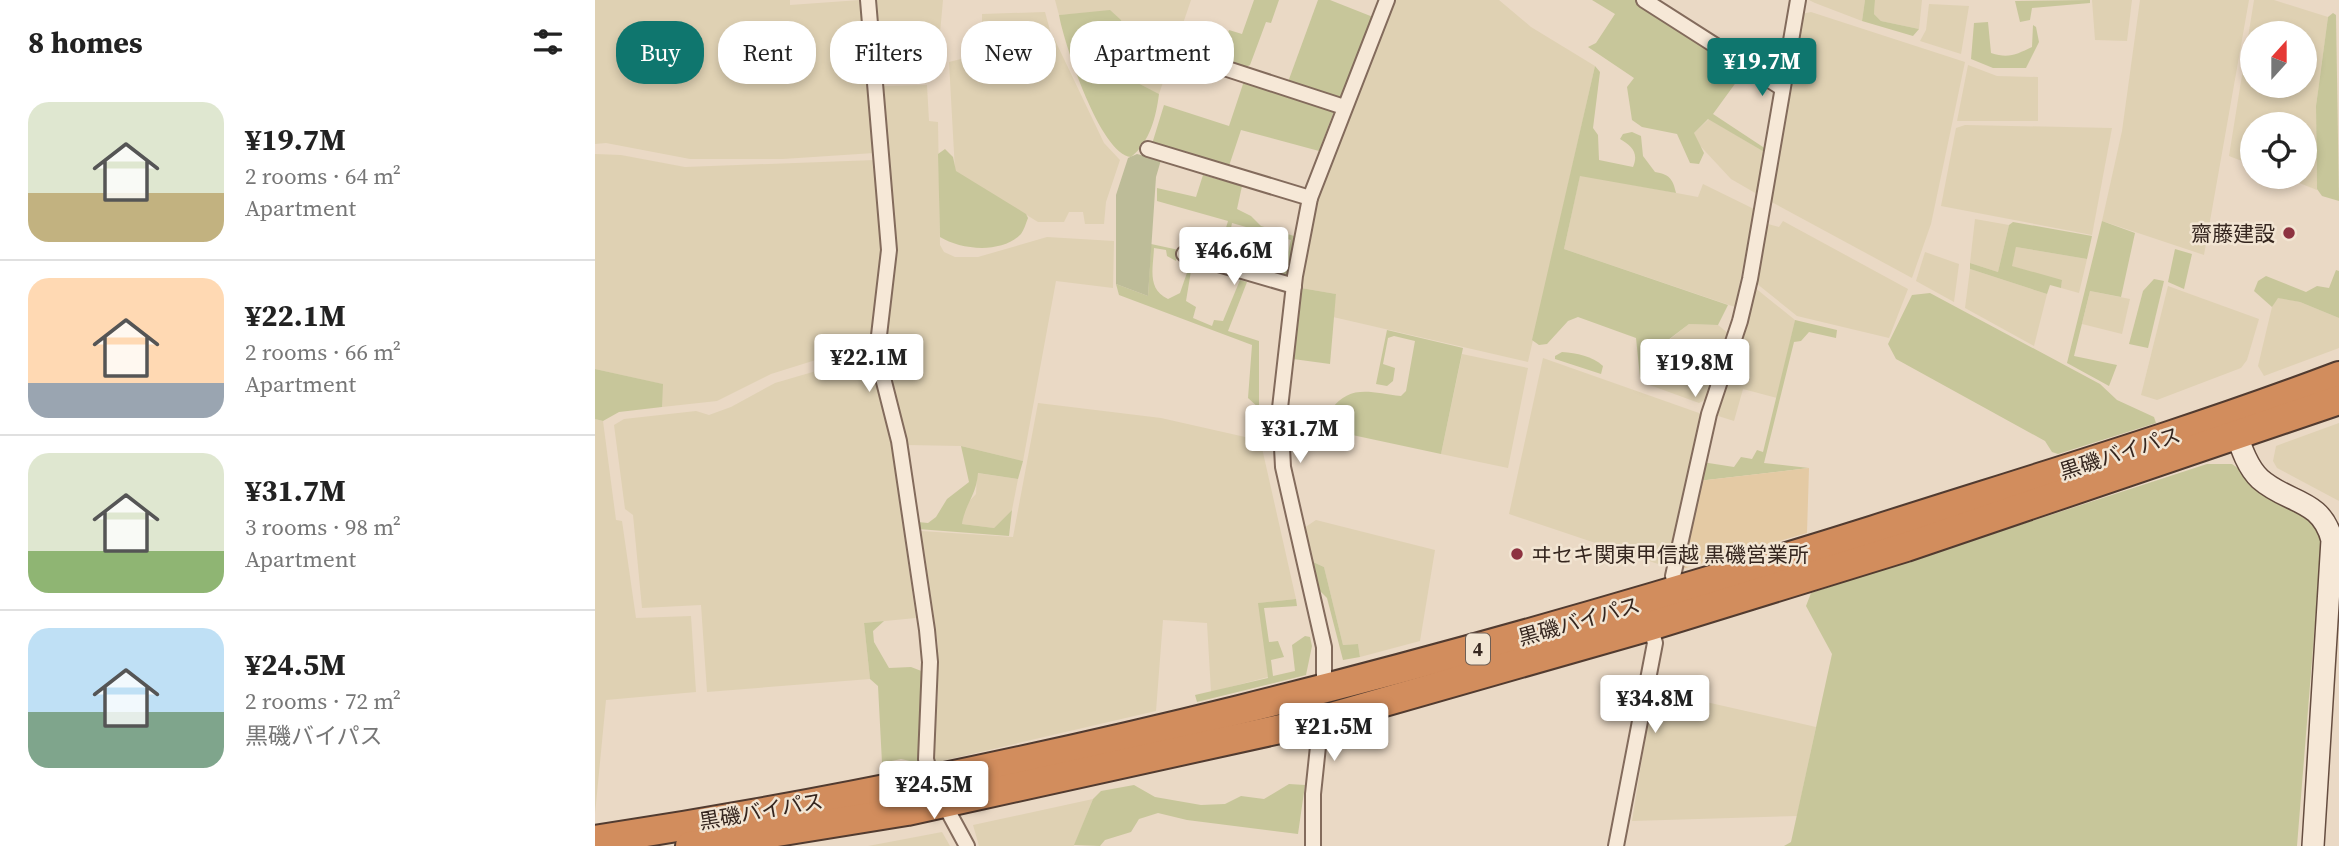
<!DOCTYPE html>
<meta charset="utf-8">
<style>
body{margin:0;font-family:"Source Serif 4","Noto Sans JP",serif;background:#f6f6f6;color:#222;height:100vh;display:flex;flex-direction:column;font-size:26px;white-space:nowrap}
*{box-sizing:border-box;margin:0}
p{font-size:23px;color:#767676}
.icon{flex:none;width:38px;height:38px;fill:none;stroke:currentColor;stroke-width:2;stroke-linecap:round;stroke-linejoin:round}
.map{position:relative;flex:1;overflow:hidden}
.sheet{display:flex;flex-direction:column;background:#fff;width:595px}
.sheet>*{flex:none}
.banner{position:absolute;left:21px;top:21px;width:665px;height:63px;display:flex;gap:14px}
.needle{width:46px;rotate:21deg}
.controls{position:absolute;left:1645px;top:21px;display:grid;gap:14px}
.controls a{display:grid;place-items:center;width:77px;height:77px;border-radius:50%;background:#fff;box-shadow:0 4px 10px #0003;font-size:35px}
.price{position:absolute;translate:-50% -60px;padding:0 16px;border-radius:7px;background:#fff;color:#222;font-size:23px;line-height:46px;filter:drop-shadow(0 2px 4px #0008)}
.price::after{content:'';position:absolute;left:50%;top:42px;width:21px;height:16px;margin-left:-10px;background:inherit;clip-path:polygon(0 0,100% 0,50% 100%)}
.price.current{background:#0f766e;color:#fff}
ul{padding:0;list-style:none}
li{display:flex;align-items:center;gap:21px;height:175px;padding:0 28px}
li+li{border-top:2px solid #e0e0e0}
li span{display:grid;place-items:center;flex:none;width:196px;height:140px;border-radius:21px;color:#555}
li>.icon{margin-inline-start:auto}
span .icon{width:84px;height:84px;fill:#fffc;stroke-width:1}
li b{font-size:30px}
h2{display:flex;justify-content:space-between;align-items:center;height:84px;padding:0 28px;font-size:30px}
.chip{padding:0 24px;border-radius:28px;background:#fff;box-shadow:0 4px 10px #0003;font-size:24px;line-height:63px}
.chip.current{background:#0f766e;color:#fff}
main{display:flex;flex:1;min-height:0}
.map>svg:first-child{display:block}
.farmland{fill:#dfd1b3;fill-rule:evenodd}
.green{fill:#c7c69a}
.sand{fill:#e4caa4}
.cemetery{fill:#bdbc98}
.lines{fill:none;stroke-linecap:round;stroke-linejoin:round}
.street-casing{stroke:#836b5c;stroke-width:18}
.secondary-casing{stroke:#654d40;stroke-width:24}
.highway-casing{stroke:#513b30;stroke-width:32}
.street{stroke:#f6e8d7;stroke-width:14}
.secondary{stroke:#f6e8d7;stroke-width:21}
.highway{stroke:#d28d5d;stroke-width:28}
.poi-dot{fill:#8d3240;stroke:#f2e5d3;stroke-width:2.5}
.labels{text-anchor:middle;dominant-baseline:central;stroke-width:5;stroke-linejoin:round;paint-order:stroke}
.shield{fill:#f2e5d3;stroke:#6e5f55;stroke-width:2}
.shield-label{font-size:19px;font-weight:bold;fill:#35261f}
.poi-label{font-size:21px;fill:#35261f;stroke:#f2e5d3;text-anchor:end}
.street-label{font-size:21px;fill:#35261f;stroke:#f2e5d3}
</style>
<main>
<section class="sheet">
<h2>8 homes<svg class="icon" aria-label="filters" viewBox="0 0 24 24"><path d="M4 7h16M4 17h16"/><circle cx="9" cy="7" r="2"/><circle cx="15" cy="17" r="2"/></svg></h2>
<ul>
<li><span style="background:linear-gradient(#dfe7d0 65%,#c2b280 0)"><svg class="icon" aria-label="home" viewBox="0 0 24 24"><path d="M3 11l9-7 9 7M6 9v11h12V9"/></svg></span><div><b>¥19.7M</b><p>2 rooms · 64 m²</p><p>Apartment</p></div></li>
<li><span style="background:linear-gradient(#ffd9b3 75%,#9aa5b1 0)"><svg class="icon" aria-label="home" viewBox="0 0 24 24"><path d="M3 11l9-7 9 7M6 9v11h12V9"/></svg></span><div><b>¥22.1M</b><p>2 rooms · 66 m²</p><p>Apartment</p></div></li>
<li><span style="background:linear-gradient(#dfe7d0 70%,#8fb573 0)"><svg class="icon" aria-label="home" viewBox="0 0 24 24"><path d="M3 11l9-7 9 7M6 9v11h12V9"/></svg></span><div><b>¥31.7M</b><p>3 rooms · 98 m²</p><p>Apartment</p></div></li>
<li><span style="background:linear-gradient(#bfe0f5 60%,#7fa58c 0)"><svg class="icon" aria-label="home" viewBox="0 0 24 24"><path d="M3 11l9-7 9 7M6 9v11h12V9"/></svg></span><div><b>¥24.5M</b><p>2 rooms · 72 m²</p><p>黒磯バイパス</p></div></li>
</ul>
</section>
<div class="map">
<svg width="1744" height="846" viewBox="0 0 1744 846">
<rect width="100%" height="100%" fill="#ead9c5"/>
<g class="farmland">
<polygon points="0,0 195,0 195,5 265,0 279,153 188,159 95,159 11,143 0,144"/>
<polygon points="282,0 348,0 341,77 287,76"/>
<polygon points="460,0 596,0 564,94 536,80 526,21 515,11 464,15"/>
<polygon points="801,0 904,0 936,27 1000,66 933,362 738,317 741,294 706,288 723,201 762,90"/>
<polygon points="1214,0 1270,0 1267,21 1220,3"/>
<polygon points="1280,0 1327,0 1324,29 1286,21 1279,14"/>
<polygon points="1497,0 1537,0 1532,41 1500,40"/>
<polygon points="1545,0 1654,0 1609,255 1507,221 1527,131"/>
<path d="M1659,0H1679L1733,17L1721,106L1722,190L1689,177H1710V124H1657V165L1634,156ZM1657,33H1710V86H1657Z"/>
<polygon points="1334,4 1374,6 1366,54 1325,41 1331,30"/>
<polygon points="450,12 456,34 387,50 387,14"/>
<polygon points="1216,12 1370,62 1336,224 1317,278 1173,200 1206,14"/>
<polygon points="458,36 509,143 525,160 511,202 509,224 490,224 488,212 474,212 469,222 443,222 360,171 354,62"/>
<polygon points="1373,65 1402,76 1443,77 1443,121 1362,121"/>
<polygon points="332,85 334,121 343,122 345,245 349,252 360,257 383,257 452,237 519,241 518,288 461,281 428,461 366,446 312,445 290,346 300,253 288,86"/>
<polygon points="1114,119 1171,153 1162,194 1136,179 1096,136"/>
<polygon points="1370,125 1517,128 1497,235 1346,206 1361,128"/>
<polygon points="0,154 26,155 90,167 280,160 286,249 275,343 176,374 122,401 67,407 67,384 0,369"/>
<polygon points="985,175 1103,197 1108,184 1159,209 1140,307 969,249"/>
<polygon points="1380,219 1414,225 1403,272 1375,263"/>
<polygon points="1188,221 1313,289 1294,338 1202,316 1161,283 1173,224 1184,227"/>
<polygon points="1421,247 1492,259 1484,293 1466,288 1467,281 1416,266"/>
<polygon points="1330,252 1364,264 1359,302 1321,281"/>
<polygon points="1375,269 1452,294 1439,346 1370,308"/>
<polygon points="1573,286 1664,319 1652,360 1646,368 1562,400 1546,395"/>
<polygon points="1159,287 1200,320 1182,398 1148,389 1139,421 1120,415"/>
<polygon points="1495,291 1535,299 1527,334 1487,324"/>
<polygon points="1682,297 1705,302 1744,318 1744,348 1669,376 1663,366 1677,307"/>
<polygon points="1094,324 1123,325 1134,334 1112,399 1104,403 1052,384 1069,344"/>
<polygon points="867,354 933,368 913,468 846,454"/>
<polygon points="276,355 296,444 321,618 269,623 275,679 112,692 106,605 47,608 38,515 30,509 19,425 29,419 101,411 114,415 136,407 180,383"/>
<polygon points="948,358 1104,413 1107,418 1072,564 1066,565 914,514"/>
<polygon points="443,403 566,418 659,439 659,446 667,448 701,599 664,603 673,677 616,692 612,623 568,620 561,711 342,762 336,758 343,697 343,645 326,531 418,537"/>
<polygon points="0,419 8,421 21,520 27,521 41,618 96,616 101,692 11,700 0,814"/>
<polygon points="1744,423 1744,501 1682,468 1678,461 1681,446"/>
<polygon points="382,473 423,479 417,510 399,528 367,524 370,506 381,494"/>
<polygon points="721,520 840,550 825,641 765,657 763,644 748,645 729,567 718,562 709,528"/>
<polygon points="1058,690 1221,727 1202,816 1037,821"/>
<polygon points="498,799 479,846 384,846 378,825"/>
<polygon points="347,832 355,846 273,846"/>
</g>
<g class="green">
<polygon points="659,0 684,0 676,23 671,22 655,65 649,68 629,61 627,53 634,30 647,34"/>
<polygon points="723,0 735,0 778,17 745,100 693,82"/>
<polygon points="997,0 1042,0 1150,70 1118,114 1171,149 1171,153 1113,119 1099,133 1109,153 1104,164 1095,163 1082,134 1047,127 1037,120 1032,87 1039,78 993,47 1001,43 1020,14"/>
<polygon points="1270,0 1280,0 1279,14 1286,21 1324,29 1318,36 1267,21"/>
<polygon points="1495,0 1495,3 1437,8 1435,20 1425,22 1420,1"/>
<path d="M515,10L526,20L537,80L564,94C561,117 555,142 536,157C505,154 469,43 464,15Z"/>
<polygon points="1738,13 1741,15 1744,201 1727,196 1722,189 1721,106 1733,17"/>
<path d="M1393,22L1396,53C1414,59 1422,54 1437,47L1438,25L1441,27L1444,42L1431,68H1398L1376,59L1379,23Z"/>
<polygon points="596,23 621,32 608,67 584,58"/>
<path d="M1000,66L1005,72L998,128L1003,135L1004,160L1038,167C1044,153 1037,146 1025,139L1028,134L1037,132L1046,136L1048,156L1060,172C1074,174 1078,179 1081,193L985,176L969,249L1133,305L1123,325L1094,324L1069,343L1052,384L1045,377L1041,338L983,317L973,321L952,344L944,345L937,340Z"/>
<polygon points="649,81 739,111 724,151 646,130 633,169 557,144 569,105 634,126"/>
<path d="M350,149L358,157L361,171L431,214L433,218C431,223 429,230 426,234C407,254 366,250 345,237L343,154Z"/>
<polygon points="608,175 647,186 642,209 656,216 666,226 699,236 694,273 687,277 689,263 680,258 681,255 692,257 696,240 669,233 663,256 674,259 672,272 655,268 665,231 637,223 631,254 643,260 642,264 622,258 633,221 562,201 562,188 601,197"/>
<polygon points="1507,221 1540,233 1526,297 1495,291 1479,356 1522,365 1514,386 1472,363"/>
<polygon points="1418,222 1497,236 1492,259 1421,247 1417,266 1467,280 1466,288 1455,285 1452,294 1375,269 1375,263 1403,272 1414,225"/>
<path d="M556,244L584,250L581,261L572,256L571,250L559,248C558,269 552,289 573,299L585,293L595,264L597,265L591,301L601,307L598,318L617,326L619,320L628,321L645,280L652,282L633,331L664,341V408L653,398L657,345L524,295L521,284L553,296Z"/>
<polygon points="1580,249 1597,254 1589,289 1573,282"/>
<polygon points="1741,270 1744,271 1744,318 1705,302 1683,298 1677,307 1659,291 1663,281 1671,276 1711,292 1722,286 1734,288"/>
<polygon points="1559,279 1569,281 1553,348 1534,344 1548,291"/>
<polygon points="706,288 741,294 735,364 698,359"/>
<polygon points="1335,293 1505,384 1522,400 1559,417 1561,423 1463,454 1457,452 1450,441 1301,359 1293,344 1317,295"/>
<polygon points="1200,320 1242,330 1241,338 1214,332 1206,341 1199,342 1169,463 1214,468 1103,481 1107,462 1139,467 1146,457 1157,459 1162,450 1168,452"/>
<path d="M792,330L868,348L846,454L692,421L693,414L701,410L735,411C755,383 776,393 806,396L811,391L820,341L799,336L793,338L788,364L800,368L798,381L792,386L781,384Z"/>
<path d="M967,352C982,353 997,356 1008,366L1006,374L960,359V356Z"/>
<polygon points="0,369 68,384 67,407 24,412 8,421 0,419"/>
<path d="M366,446L428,461L423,479L383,473C381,497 371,501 367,524L399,528L417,510L414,536L323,529V522L333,523L341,517L352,499L374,482Z"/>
<polygon points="1612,464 1637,464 1715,518 1727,536 1702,846 1189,846 1196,842 1237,654 1211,606 1216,593"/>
<polygon points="718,562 729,567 748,645 763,644 765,657 748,660 732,598 724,590"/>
<polygon points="701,599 702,606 669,608 674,642 683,641 689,657 676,660 678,676 700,671 697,645 710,636 715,637 717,646 711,675 602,702 600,695 673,678 663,603"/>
<polygon points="289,621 278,631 279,642 294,668 316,667 329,672 324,763 306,759 287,763 283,686 275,679 269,623"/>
<polygon points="694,784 710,785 703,834 592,820 563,813 544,819 536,832 510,840 505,846 479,845 498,799 506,791 539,785 560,797 606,805 630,804 646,796 669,799"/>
</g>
<polygon class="sand" points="1214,468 1212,533 1084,570 1103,481"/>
<polygon class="cemetery" points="542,154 566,160 561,177 553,296 521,284 521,195 533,158"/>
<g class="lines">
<defs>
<g id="street">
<polyline points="273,0 294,250 283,344 285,366 304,441 332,630 335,662 331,759 337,782"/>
<polyline points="1049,0 1187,88"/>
<polyline points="617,64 749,107"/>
<polyline points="553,149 715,198"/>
<polyline points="589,254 699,286"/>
<polyline points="1083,592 1078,576 1114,414 1145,321 1155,279 1203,0"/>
<polyline points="729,691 729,647 688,467 685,408 700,276 715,198 792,0"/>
<polyline points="347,800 372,846"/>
<polyline points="718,846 718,794 726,718"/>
<polyline points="1021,846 1060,643 1055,626"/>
</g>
<path id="secondary" d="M1637,421C1644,440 1650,465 1665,479C1693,504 1726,498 1737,540L1718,846"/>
<g id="highway">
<path d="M0,840C434,774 860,662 1279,530C1435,480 1591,434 1744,376"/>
<polyline points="95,846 312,811 726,720 1055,626 1311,547 1744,400"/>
</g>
</defs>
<use href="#street" class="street-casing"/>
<use href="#secondary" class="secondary-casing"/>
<use href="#highway" class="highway-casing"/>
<use href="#street" class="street"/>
<use href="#secondary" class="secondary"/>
<use href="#highway" class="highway"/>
</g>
<g class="poi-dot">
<circle cx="1694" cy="233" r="7"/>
<circle cx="922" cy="554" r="7"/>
</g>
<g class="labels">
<rect class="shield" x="871" y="633.5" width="24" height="31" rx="5"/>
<g class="shield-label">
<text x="883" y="649">4</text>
</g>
<g class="poi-label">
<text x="1680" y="233">齋藤建設</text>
<text x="936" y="554" text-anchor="start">ヰセキ関東甲信越 黒磯営業所</text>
</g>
<g class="street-label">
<text transform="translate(1525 453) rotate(-18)">黒磯バイパス</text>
<text transform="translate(984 621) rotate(-16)">黒磯バイパス</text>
<text transform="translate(166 811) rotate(-10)">黒磯バイパス</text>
</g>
</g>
</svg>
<div class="controls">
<a><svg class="needle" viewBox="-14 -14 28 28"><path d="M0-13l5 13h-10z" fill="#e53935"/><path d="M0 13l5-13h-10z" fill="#767676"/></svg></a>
<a><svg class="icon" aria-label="locate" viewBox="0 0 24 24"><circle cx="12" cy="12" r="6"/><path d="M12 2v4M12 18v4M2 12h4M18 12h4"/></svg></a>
</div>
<b class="price current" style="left:1167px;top:98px">¥19.7M</b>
<b class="price" style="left:639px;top:287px">¥46.6M</b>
<b class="price" style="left:274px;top:394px">¥22.1M</b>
<b class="price" style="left:1100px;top:399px">¥19.8M</b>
<b class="price" style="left:705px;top:465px">¥31.7M</b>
<b class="price" style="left:1060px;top:735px">¥34.8M</b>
<b class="price" style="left:739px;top:763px">¥21.5M</b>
<b class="price" style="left:339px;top:821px">¥24.5M</b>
<div class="banner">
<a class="chip current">Buy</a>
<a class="chip">Rent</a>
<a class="chip">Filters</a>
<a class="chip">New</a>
<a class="chip">Apartment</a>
</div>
</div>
</main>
